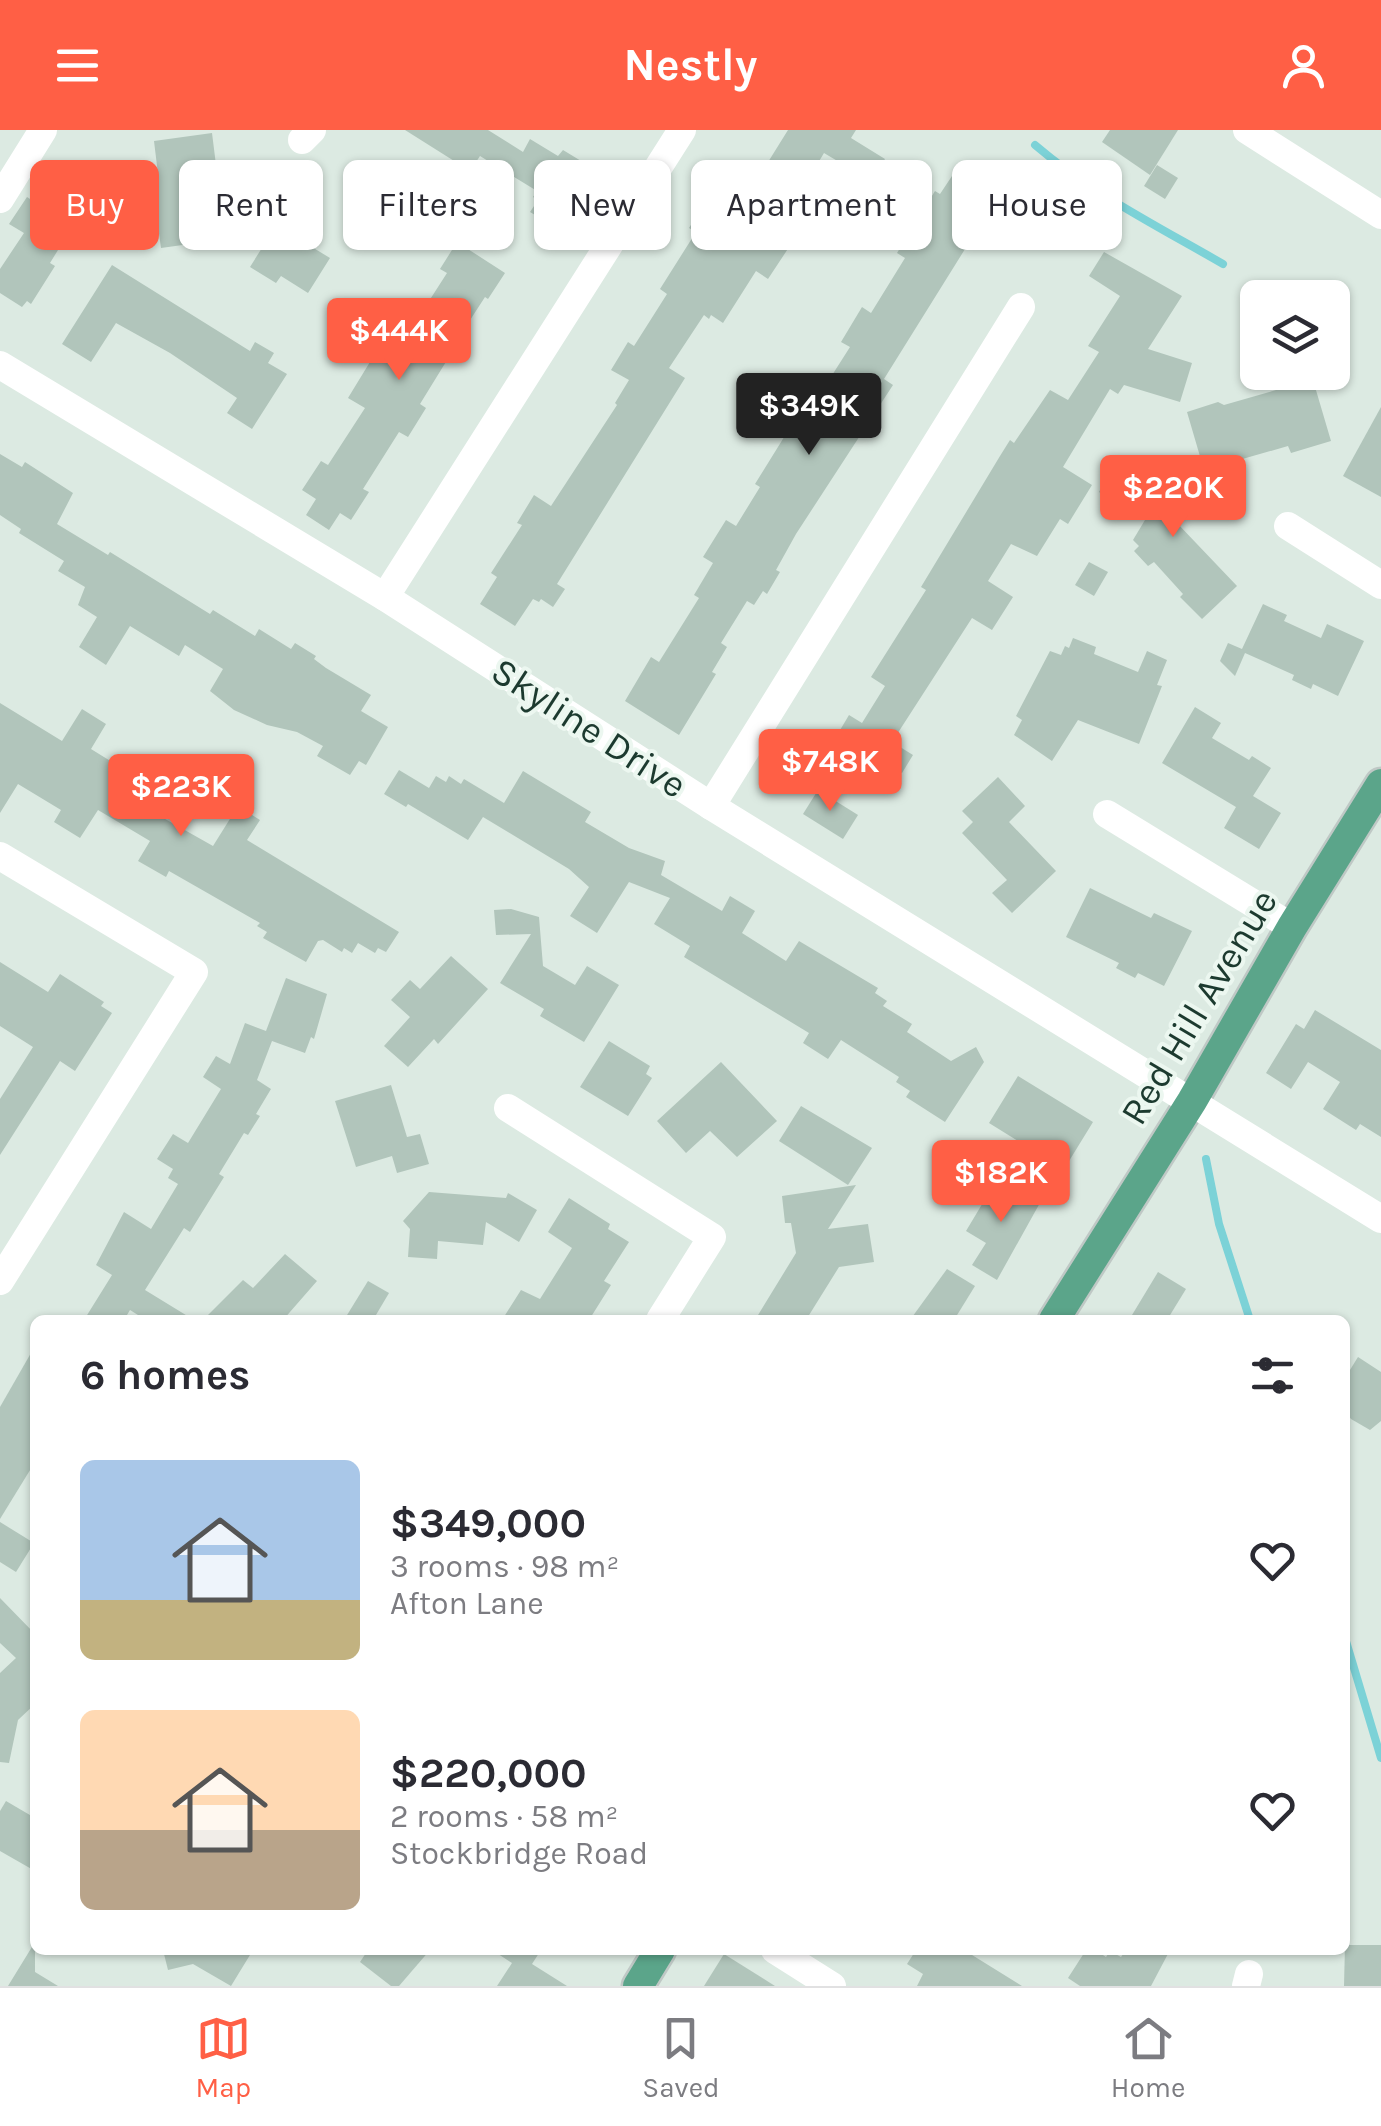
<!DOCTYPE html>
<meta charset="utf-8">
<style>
body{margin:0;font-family:Karla,sans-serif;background:#f7f7f7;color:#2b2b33;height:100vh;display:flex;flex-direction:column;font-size:38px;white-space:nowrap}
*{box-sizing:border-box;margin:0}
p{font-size:32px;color:#7c7c81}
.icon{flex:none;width:55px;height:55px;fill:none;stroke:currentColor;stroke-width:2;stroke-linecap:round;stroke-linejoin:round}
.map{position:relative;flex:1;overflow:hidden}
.drawer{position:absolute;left:30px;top:1185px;width:1320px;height:640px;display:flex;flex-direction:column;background:#fff;border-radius:15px;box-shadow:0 2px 8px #0004}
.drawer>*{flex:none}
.banner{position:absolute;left:30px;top:30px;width:1322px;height:90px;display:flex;gap:20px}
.controls{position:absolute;left:1240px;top:150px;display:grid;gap:20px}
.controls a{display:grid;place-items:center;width:110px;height:110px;border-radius:15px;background:#fff;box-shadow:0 2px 8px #0004;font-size:50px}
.price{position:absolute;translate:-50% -85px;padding:0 22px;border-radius:10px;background:#ff5f45;color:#fff;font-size:32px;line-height:65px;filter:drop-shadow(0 2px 5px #0008)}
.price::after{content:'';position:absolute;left:50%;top:60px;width:30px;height:22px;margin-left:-15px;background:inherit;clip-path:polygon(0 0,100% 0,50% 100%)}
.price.selected{background:#222;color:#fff}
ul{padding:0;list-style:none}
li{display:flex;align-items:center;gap:30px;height:250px;padding:0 50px}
li span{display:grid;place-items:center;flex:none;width:280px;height:200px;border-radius:15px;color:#555}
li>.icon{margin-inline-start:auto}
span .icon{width:120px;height:120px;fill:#fffc;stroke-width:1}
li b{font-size:42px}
h2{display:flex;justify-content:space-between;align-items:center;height:120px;padding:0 50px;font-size:42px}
.pill{padding:0 35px;border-radius:15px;background:#fff;box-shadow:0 2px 8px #0004;font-size:35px;line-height:90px}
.pill.selected{background:#ff5f45;color:#fff}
header{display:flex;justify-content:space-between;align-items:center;height:130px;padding:0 50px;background:#ff5f45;color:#fff;font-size:45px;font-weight:700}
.tabs{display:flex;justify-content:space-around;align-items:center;height:140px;border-top:2px solid #e1e1e2;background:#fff;font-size:28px;color:#7c7c81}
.tabs a{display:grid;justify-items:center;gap:5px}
.tabs .selected{color:#ff5f45}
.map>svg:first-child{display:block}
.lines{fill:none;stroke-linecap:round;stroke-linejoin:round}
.stream{stroke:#7cd2d7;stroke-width:8}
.building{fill:#b1c5bb}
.major-casing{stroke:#bfc8c5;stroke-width:35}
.minor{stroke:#fff;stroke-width:28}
.major{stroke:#5ba58a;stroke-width:30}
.labels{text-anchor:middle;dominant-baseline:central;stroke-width:8;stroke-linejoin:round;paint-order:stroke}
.street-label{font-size:38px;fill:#1c3a2f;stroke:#ecf7f0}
</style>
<header><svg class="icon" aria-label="menu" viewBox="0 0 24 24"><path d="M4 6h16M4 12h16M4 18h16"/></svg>Nestly<svg class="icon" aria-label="person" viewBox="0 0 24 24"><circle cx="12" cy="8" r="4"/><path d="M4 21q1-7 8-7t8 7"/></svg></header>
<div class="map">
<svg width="1381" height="1856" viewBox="0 0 1381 1856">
<rect width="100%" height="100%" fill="#dceae2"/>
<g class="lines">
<g class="stream">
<path d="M1035,15C1091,63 1159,97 1223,134"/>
<polyline points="1206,1029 1219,1094 1250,1190"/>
<polyline points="1345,1508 1381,1628"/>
</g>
</g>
<g class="building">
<polygon points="405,0 488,0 523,22 530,9 558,26 563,20 591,37 562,86 557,83 550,94 530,82 538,70 533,67 537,61 480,26 470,41"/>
<polygon points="788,0 856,0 851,8 885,29 871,51 824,23 800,63 822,77 804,105 799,102 768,149 756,141 723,193 711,185 709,189 704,185 669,238 685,248 557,454 565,459 553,477 541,469 539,472 533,469 515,496 480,474 497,447 491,443 522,395 517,393 534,365 551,376 617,275 615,273 629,250 611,240 628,212 634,216 667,164 660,159 696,102 689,98 731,32 734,34 737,30 760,45"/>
<polygon points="1110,0 1178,0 1150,45 1102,12"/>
<polygon points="212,3 216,35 196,37 204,112 161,118 151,45 158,44 154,11"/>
<polygon points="1157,35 1178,48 1165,69 1144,56"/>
<polygon points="952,46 997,74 982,97 980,95 884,249 893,255 796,404 776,440 780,442 767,464 763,461 754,475 747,471 721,513 727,517 712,542 716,544 679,605 625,571 651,527 659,532 699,468 694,465 713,433 703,427 726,390 736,396 760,357 755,354 786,304 792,308 850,217 841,212 862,177 871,183 905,128 897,123 935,61 940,64"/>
<polygon points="27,67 51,83 36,106 58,120 50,133 55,136 31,174 27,171 22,177 0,163 0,139 24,103 9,94"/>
<polygon points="280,89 306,105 302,111 330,128 308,163 281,146 276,153 250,137"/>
<polygon points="457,112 505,143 488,169 485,167 450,221 452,222 420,274 426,278 408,307 399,302 363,359 369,362 351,390 340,383 329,400 306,385 316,369 302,360 321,331 328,335 365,278 348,268 373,227 362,220 381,190 392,197 396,190 411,199 447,143 440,139"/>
<polygon points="1104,122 1182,166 1148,219 1192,233 1180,272 1124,255 1118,264 1110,259 1063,337 1092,355 1068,394 1060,389 1037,426 1011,414 988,451 1013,467 992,500 972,488 892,612 913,625 902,643 881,634 868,656 830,661 811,649 849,585 862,593 885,556 871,547 926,460 921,457 1000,326 1010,310 1014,313 1050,260 1068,270 1099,222 1088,216 1120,166 1089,146"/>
<polygon points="112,135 250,221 255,212 274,223 268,233 287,244 252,299 227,283 237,268 170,223 116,193 91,232 62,214"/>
<polygon points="1313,250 1331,311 1291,323 1288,316 1204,340 1187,282 1218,272 1224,275 1276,260 1279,254 1289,252 1295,255"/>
<polygon points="1381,277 1381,367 1343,346"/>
<polygon points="0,324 22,337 25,332 73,363 57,394 108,425 110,422 210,484 213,480 255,506 259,499 291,519 295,513 316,526 314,529 326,538 371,565 361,581 388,597 366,635 359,631 350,645 317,626 323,616 297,602 267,595 234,580 210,561 223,539 185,515 179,526 130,496 106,535 79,517 97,487 78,475 85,457 58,441 64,431 19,403 21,399 0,385"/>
<polygon points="1170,338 1198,355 1176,392 1237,456 1202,489 1180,467 1183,464 1154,432 1148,436 1134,421 1139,416 1133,410 1145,390 1099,362 1110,343 1152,369"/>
<polygon points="1089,432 1108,442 1094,466 1075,455"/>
<polygon points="1263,474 1287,485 1284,491 1321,508 1327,494 1364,511 1338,566 1313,554 1311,559 1292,550 1294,545 1245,523 1235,546 1220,531 1228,513 1242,519"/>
<polygon points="1073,508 1096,517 1094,524 1138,542 1147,521 1167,530 1157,555 1162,556 1139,614 1078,590 1052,631 1014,605 1022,590 1016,586 1050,521 1061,525 1065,516 1069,518"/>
<polygon points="0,573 62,611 82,579 106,594 91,619 162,663 151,681 213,716 238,676 260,690 247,710 399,802 386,822 378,818 375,823 358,813 352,823 344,818 342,822 323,810 318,811 306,832 263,808 267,802 257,796 260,793 169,741 166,747 138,731 150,711 98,680 80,708 54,692 61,680 18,654 0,683"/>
<polygon points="1195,577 1221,593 1212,608 1249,630 1252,626 1271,638 1253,666 1281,683 1259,719 1224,698 1236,677 1162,633"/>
<polygon points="399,640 429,658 436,646 446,652 449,646 461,654 464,649 504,673 523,641 591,682 585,692 629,718 665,731 661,745 722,781 730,766 755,781 742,803 786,831 799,811 878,858 875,863 887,871 883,876 912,894 907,902 951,931 976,917 984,932 945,992 906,967 910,961 896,952 899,947 841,910 828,929 803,913 809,903 684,827 690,816 654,794 670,768 629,752 597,803 570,786 589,757 569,739 483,687 468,710 408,674 406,677 384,664"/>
<polygon points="998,647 1025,676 1009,692 1056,741 1012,783 992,763 1007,750 962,703 973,692 962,681"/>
<polygon points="818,660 858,685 843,709 803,684"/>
<polygon points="1090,758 1151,788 1154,783 1192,801 1164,856 1138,843 1135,848 1116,838 1119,833 1066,807"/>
<polygon points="511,779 539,787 543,836 575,855 587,836 619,855 584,912 540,886 544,879 500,853 531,804 496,805 494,780"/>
<polygon points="451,826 488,859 438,914 434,909 408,937 384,916 410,887 391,870 410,850 420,859"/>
<polygon points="0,832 48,862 60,844 104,872 101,876 112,883 75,941 60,931 0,1025 0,969 33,917 0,896"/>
<polygon points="286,848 327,864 314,909 311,907 305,923 272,911 257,950 271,959 256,984 260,986 248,1005 244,1003 219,1044 224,1047 190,1102 184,1098 145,1160 194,1190 146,1190 130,1180 124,1190 84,1190 112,1145 96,1135 124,1082 151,1099 178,1054 168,1048 173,1039 157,1029 173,1004 188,1013 221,959 203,947 216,926 230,934 245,893 266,901"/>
<polygon points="1315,880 1381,920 1381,1007 1360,994 1356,1000 1323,979 1340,952 1308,932 1291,959 1266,943 1296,894 1304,899"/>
<polygon points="609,911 650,936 646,944 652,948 628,986 580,957"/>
<polygon points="721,932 777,991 737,1027 710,1001 686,1023 657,991"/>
<polygon points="1018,946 1093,992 1058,1049 1041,1038 1047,1029 989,993"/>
<polygon points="391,955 407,1007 420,1004 429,1034 397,1043 392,1026 356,1037 335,971"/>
<polygon points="801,976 872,1018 848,1055 779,1011"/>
<polygon points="999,1046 1041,1071 997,1150 972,1135 986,1113 966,1101"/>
<polygon points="856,1055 828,1099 868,1094 874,1132 839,1137 806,1190 755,1190 796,1123 791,1093 785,1093 782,1066"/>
<polygon points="429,1062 506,1068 508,1063 537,1080 519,1112 486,1092 483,1115 438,1111 437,1129 408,1127 410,1099 403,1091"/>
<polygon points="569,1068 610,1094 608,1099 629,1112 604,1151 611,1155 589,1190 502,1190 521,1160 540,1169 572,1118 548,1102"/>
<polygon points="285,1124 317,1151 283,1190 203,1190 243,1150 253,1158"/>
<polygon points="947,1139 975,1156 954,1190 910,1190"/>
<polygon points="1158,1142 1186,1159 1167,1190 1129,1190"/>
<polygon points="368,1151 389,1163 373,1190 344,1190"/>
<polygon points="35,1216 35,1332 0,1389 0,1277"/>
<polygon points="1358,1227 1381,1242 1381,1291 1370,1300 1351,1289 1345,1281 1345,1248"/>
<polygon points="0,1392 34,1413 16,1442 0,1432"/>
<polygon points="0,1468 35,1504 35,1574 18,1590 9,1633 0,1632 0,1543 16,1528 0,1513"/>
<polygon points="6,1671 35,1688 35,1741 0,1721 0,1681"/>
<polygon points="35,1812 35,1842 58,1856 8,1856"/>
<polygon points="1345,1815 1381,1815 1381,1856 1344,1856"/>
<polygon points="163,1820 253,1820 231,1856 193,1834 168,1840"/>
<polygon points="368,1820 430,1820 399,1856 391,1856 360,1832"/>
<polygon points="492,1820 541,1820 532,1834 567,1856 497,1856 512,1833"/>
<polygon points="916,1820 964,1820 1022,1856 917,1856 923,1844 907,1834"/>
<polygon points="1086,1820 1095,1820 1106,1827 1110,1821 1121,1827 1126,1820 1170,1820 1151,1856 1080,1856 1068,1848"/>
<polygon points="724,1824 775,1856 704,1856"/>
</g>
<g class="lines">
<defs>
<g id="major">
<polyline points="1054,1190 1192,971 1292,797 1381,654"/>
<polyline points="638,1856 660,1820"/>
</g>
</defs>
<use href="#major" class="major-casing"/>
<g class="minor">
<polyline points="1247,0 1381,85"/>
<polyline points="302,10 312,0"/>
<polyline points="0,69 43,0"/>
<polyline points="0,235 385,467 711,676 1381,1089"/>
<polyline points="1288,396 1381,455"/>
<polyline points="385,467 682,0"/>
<polyline points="711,676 1021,177"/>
<polyline points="1107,684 1292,797"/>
<polyline points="0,726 194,842 0,1151"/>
<polyline points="508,978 712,1107 660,1190"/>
<polyline points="775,1820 832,1856"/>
<polyline points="1246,1856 1249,1844"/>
</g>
<use href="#major" class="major"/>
</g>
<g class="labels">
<g class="street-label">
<text transform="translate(589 598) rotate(33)">Skyline Drive</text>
<text transform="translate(1199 877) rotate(-59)">Red Hill Avenue</text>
</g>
</g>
</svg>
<div class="controls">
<a><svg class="icon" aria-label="layers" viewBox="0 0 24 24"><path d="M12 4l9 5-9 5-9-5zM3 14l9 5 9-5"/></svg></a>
</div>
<b class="price" style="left:399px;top:253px">$444K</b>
<b class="price selected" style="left:809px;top:328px">$349K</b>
<b class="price" style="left:1173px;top:410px">$220K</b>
<b class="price" style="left:830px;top:684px">$748K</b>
<b class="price" style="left:181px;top:709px">$223K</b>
<b class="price" style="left:1001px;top:1095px">$182K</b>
<div class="banner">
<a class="pill selected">Buy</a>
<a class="pill">Rent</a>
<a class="pill">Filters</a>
<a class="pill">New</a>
<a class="pill">Apartment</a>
<a class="pill">House</a>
</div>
<section class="drawer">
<h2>6 homes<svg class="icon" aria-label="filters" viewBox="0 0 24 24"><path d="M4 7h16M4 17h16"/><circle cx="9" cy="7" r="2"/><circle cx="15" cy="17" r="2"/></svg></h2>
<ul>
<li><span style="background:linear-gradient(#a9c7e8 70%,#c2b280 0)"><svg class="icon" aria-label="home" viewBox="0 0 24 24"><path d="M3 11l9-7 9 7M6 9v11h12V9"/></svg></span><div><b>$349,000</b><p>3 rooms · 98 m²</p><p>Afton Lane</p></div><svg class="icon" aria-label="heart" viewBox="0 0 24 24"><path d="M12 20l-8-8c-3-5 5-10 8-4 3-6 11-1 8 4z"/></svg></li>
<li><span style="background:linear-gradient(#ffd9b3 60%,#b9a48a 0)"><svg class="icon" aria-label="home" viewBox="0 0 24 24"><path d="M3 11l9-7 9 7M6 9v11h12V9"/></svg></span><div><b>$220,000</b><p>2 rooms · 58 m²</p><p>Stockbridge Road</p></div><svg class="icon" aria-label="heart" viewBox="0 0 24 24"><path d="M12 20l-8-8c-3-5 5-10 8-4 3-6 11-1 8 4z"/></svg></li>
</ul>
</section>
</div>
<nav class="tabs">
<a class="selected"><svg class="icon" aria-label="map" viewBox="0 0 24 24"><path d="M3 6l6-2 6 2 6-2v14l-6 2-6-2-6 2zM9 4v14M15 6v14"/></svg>Map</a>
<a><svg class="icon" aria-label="saved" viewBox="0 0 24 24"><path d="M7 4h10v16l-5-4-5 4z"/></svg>Saved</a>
<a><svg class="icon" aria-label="home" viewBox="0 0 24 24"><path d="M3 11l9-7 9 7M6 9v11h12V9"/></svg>Home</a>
</nav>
